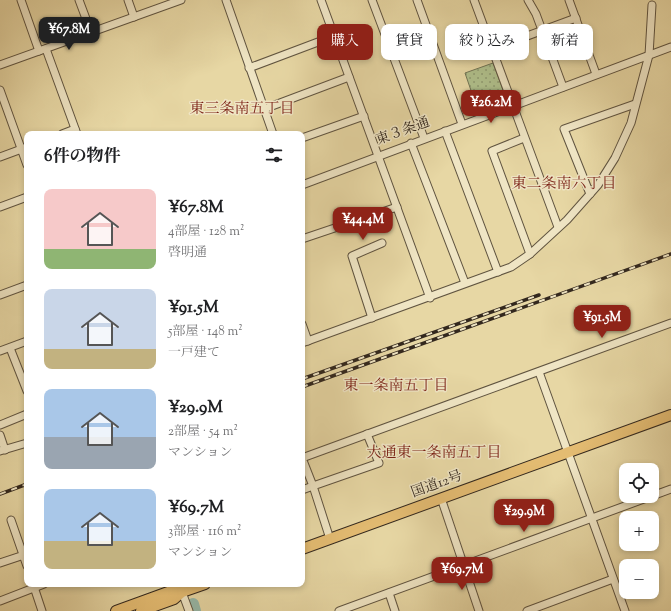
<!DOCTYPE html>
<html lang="ja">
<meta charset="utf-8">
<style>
body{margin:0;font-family:"Sorts Mill Goudy","Noto Serif JP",serif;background:#f2f2f2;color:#202124;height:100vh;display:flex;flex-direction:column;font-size:15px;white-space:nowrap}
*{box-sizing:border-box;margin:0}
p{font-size:13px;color:#757577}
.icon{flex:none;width:22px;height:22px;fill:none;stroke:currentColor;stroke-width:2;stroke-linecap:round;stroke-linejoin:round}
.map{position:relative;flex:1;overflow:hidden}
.panel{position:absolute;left:24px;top:131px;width:281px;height:456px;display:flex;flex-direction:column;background:#fff;border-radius:8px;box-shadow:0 2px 6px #0003}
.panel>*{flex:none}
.banner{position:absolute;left:317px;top:24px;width:294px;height:36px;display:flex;gap:8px}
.fabs{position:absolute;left:619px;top:463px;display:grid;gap:8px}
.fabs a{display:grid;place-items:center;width:40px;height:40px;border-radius:8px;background:#fff;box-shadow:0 2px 6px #0003;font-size:20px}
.price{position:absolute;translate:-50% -34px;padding:0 9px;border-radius:8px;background:#8f2418;color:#fff;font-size:13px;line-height:26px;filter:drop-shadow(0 1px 2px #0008)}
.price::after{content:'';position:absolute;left:50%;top:24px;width:12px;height:9px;margin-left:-6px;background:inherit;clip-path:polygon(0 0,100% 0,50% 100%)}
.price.active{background:#222;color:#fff}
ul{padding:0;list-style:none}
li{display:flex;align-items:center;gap:12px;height:100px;padding:0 20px}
li span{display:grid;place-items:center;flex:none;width:112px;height:80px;border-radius:8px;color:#555}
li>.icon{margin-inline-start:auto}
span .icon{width:48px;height:48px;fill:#fffc;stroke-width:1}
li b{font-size:17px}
h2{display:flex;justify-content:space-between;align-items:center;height:48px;padding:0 20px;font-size:17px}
.chip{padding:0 14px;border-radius:8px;background:#fff;box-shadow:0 2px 6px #0003;font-size:14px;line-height:36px}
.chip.active{background:#8f2418;color:#fff}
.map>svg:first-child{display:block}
.park{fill:url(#park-dots);stroke:#717454}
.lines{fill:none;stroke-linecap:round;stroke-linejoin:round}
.river{stroke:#97b9a9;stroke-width:12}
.minor-casing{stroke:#605440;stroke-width:9}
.highway-casing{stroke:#33281e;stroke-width:12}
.minor{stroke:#efe5c4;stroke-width:7}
.highway{stroke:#e4bc72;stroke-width:10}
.rail-casing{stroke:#33281e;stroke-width:3.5}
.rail{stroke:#efe5c4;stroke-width:2;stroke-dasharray:6;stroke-linecap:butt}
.labels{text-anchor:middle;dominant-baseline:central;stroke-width:3;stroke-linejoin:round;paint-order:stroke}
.street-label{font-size:14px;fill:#33281e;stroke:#efe5c4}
.neighbourhood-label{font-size:15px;fill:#7a1f14;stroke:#efe5c4}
</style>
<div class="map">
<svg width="671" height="611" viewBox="0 0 671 611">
<defs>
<pattern id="park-dots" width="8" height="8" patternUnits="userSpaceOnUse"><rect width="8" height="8" fill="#afbf8b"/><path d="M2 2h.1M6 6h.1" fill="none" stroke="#8f9b71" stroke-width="1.8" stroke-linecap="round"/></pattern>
</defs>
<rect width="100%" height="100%" fill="#e7d7a4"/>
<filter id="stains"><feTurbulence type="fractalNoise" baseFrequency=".005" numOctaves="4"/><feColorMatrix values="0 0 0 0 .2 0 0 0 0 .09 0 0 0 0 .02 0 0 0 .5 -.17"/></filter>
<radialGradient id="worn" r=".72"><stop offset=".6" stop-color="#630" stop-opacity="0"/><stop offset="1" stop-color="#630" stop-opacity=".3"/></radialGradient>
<polygon class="park" points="493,63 506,98 477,108 465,73"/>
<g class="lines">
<polyline class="river" points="193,604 195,611"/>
<defs>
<g id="minor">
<polyline points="21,0 39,51"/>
<polyline points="79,0 91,32"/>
<polyline points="128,0 134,17"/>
<polyline points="226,0 273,134"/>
<polyline points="321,0 430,298"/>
<polyline points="372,0 424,138"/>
<polyline points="417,0 462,124"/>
<polyline points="474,0 558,227"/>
<polyline points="528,0 536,14 563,87"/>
<polyline points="569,0 596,74"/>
<polyline points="46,49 77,134"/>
<polyline points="492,49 576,18"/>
<polyline points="0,65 181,0"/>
<polyline points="249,68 334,36"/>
<polyline points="0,90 27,165"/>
<polyline points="264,109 349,77"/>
<polyline points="445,131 498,272"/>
<polyline points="62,134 75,129"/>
<polyline points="302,138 364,116"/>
<polyline points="524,138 492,151 530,254"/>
<polyline points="411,143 465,283"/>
<polyline points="0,157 27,147"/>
<polyline points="302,185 671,47"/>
<polyline points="590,194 564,129 635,104"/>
<polyline points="0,207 27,197"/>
<polyline points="302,239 397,207"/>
<polyline points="0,295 27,285"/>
<polyline points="372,318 352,256 382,243"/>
<polyline points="302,324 308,341"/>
<polyline points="302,343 511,267 530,254 567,220 598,185 615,158 631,123 649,55 652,5"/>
<polyline points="10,348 27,391"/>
<polyline points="0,351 27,341"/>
<polyline points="539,372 625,611"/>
<polyline points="0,425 27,414"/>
<polyline points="0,435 5,450"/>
<polyline points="0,451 27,443"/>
<polyline points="302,490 313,486 302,458 671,323"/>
<polyline points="652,496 671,489"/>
<polyline points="441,498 479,611"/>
<polyline points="11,520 27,566"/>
<polyline points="330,539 313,486 379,463 367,434"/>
<polyline points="0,563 27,554"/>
<polyline points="33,584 42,611"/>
<polyline points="179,584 189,611"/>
<polyline points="389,593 395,611"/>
<polyline points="0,601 44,584"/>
<polyline points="339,611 652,496"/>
<polyline points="527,611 613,579"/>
</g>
<g id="highway">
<polyline points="302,549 671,415"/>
<polyline points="116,611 171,591 182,592"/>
<polyline points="141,611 174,599 182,592 205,584"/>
</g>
</defs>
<use href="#minor" class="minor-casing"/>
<use href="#highway" class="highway-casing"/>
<use href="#minor" class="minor"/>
<use href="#highway" class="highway"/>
<defs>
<g id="rail">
<polyline points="302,379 539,295"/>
<polyline points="302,387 671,254"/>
<polyline points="0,494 27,484"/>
</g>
</defs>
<use href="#rail" class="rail-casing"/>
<use href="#rail" class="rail"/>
</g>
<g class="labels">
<g class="street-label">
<text transform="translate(403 132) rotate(-20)">東３条通</text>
<text transform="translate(437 485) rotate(-20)">国道12号</text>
</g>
<g class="neighbourhood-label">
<text x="242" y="109">東三条南五丁目</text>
<text x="564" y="184">東二条南六丁目</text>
<text x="396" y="386">東一条南五丁目</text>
<text x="434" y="453">大通東一条南五丁目</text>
</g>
</g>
<rect width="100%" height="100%" filter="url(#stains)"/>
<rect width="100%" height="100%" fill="url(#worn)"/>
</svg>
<div class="fabs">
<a><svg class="icon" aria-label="locate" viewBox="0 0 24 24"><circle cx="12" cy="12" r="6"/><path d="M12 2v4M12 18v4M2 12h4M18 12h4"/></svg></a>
<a>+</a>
<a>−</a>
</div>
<b class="price active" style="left:69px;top:51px">¥67.8M</b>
<b class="price" style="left:491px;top:124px">¥26.2M</b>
<b class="price" style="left:363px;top:241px">¥44.4M</b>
<b class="price" style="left:602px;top:339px">¥91.5M</b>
<b class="price" style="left:524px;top:533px">¥29.9M</b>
<b class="price" style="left:462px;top:591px">¥69.7M</b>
<div class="banner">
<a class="chip active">購入</a>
<a class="chip">賃貸</a>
<a class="chip">絞り込み</a>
<a class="chip">新着</a>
</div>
<section class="panel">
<h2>6件の物件<svg class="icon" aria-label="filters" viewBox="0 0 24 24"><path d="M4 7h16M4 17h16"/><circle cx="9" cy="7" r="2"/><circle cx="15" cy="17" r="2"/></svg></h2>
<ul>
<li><span style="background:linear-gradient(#f6c9c9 75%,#8fb573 0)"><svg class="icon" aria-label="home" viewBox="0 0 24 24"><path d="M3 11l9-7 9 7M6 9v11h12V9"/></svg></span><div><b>¥67.8M</b><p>4部屋 · 128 m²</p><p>啓明通</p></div></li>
<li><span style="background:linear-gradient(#c9d6e8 75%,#c2b280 0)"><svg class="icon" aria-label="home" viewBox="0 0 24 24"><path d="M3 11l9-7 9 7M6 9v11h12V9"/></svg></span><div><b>¥91.5M</b><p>5部屋 · 148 m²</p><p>一戸建て</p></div></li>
<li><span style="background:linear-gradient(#a9c7e8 60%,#9aa5b1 0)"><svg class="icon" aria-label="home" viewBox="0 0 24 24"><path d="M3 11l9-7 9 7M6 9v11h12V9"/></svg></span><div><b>¥29.9M</b><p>2部屋 · 54 m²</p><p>マンション</p></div></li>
<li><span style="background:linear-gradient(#a9c7e8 65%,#c2b280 0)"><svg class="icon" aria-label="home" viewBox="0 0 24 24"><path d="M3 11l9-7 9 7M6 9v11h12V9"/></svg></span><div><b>¥69.7M</b><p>3部屋 · 116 m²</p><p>マンション</p></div></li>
</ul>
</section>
</div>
